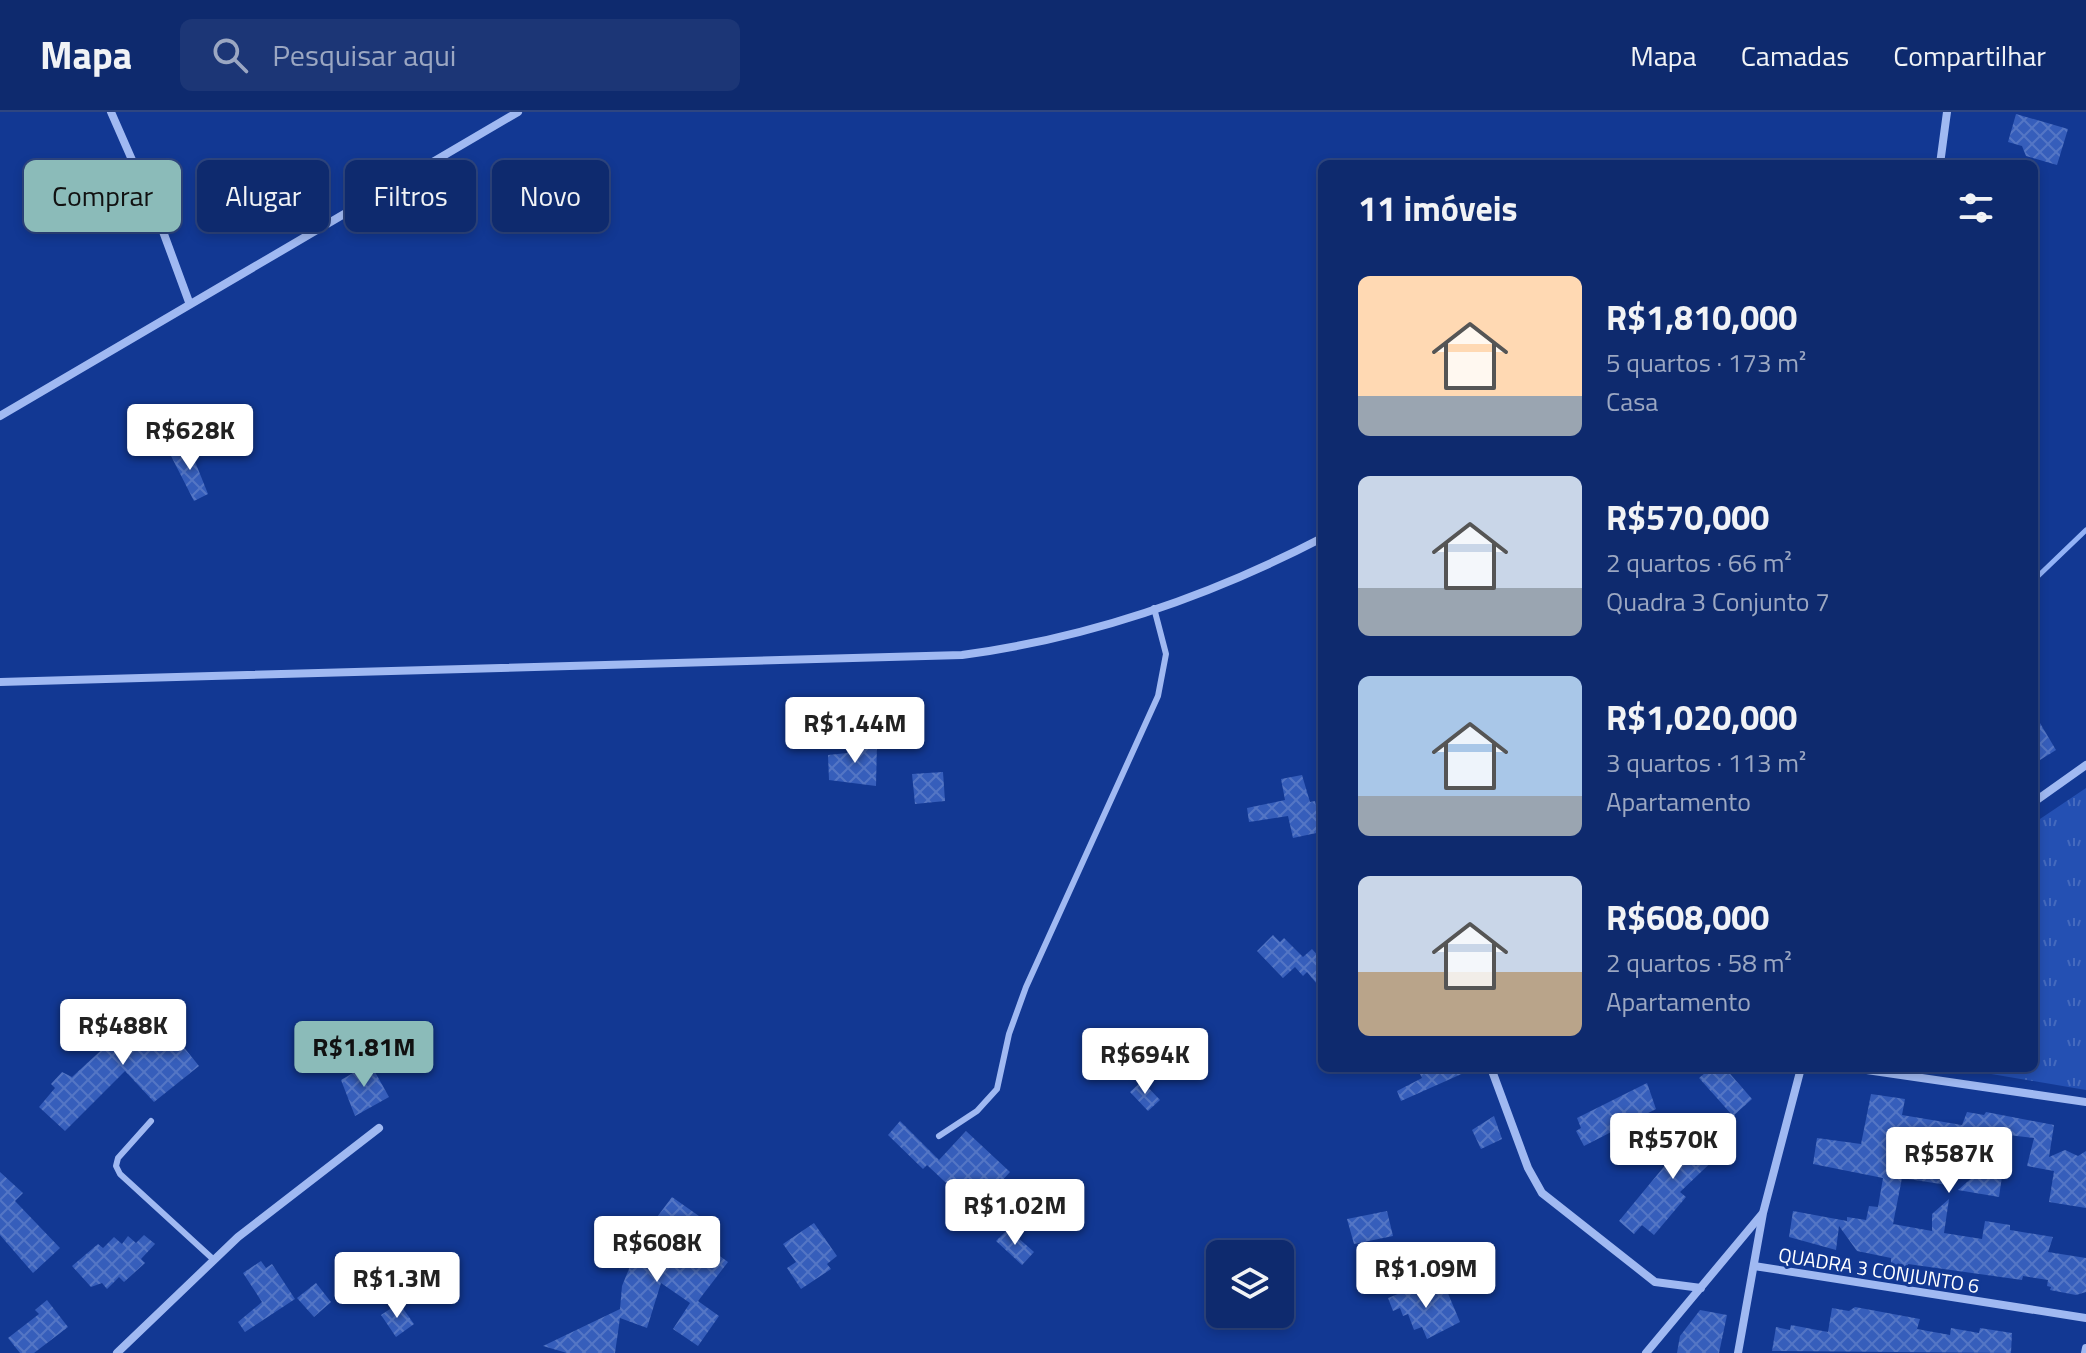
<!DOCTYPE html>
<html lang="pt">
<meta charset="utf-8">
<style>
body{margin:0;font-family:"Titillium Web",sans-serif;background:#1c3676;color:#f1f3f6;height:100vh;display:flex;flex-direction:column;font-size:30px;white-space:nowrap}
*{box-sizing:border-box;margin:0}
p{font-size:26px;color:#9ba7c2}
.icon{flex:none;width:44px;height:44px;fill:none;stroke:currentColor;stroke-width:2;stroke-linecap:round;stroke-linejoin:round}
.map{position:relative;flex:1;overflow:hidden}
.side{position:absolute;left:1318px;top:48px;width:720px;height:912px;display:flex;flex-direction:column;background:#0e2a6e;border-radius:12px;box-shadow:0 4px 12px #0003,0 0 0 2px #2e4681}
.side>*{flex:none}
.banner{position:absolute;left:24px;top:48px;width:760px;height:72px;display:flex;gap:16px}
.buttons{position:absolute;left:1206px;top:1128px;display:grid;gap:16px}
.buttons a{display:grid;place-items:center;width:88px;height:88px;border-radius:12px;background:#0e2a6e;box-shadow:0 4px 12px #0003,0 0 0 2px #2e4681;font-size:40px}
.price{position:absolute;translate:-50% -68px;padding:0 18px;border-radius:8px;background:#fff;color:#222;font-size:26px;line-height:52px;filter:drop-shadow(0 2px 4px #0008)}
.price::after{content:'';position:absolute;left:50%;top:48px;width:24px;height:18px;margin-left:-12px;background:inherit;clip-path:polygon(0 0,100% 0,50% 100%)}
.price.on{background:#8bbbb9;color:#111}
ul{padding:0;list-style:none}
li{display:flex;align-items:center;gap:24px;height:200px;padding:0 40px}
li span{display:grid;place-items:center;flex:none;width:224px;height:160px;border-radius:12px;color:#555}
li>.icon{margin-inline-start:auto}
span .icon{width:96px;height:96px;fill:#fffc;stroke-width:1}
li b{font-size:34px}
h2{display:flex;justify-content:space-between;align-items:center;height:96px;padding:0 40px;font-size:34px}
.pill{padding:0 28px;border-radius:12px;background:#0e2a6e;box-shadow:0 4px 12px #0003,0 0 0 2px #2e4681;font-size:28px;line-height:72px}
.pill.on{background:#8bbbb9;color:#111}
header{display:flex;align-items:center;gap:48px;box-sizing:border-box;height:112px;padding:0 40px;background:#0e2a6e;border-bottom:2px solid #2e4681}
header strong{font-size:38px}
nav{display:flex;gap:44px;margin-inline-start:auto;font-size:28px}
.search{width:560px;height:72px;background:#1c3676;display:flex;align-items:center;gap:20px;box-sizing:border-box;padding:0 28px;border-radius:12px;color:#9ba7c2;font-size:30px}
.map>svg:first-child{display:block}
.park{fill:url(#park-tufts)}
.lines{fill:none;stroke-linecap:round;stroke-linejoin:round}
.stream{stroke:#92b2f6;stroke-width:5}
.building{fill:url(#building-cross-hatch)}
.lane{stroke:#a0b9f2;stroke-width:6}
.street{stroke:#a0b9f2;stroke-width:8}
.labels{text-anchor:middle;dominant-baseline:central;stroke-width:6;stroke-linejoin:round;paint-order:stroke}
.street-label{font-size:20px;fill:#fff;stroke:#123893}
</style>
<header>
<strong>Mapa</strong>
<div class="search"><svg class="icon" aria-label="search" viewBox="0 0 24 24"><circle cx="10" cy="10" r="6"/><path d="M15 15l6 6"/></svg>Pesquisar aqui</div>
<nav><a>Mapa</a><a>Camadas</a><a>Compartilhar</a></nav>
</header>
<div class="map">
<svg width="2086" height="1241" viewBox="0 0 2086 1241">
<defs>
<pattern id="park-tufts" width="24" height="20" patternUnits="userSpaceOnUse" patternTransform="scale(2)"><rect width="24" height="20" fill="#2450b3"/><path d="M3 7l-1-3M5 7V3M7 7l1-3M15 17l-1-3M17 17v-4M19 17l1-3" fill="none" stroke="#456abe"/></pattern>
<pattern id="building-cross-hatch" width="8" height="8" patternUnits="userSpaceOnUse" patternTransform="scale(2)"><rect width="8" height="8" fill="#365ebb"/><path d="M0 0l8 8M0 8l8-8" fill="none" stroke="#5476c5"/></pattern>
</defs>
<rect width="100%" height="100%" fill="#123893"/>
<polygon class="park" points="2086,676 2086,978 1956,956 2034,956 2034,711"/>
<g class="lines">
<polyline class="stream" points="2034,468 2086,418"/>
</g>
<g class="building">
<polygon points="2016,2 2068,17 2057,53 2026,44 2022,34 2008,30"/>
<polygon points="188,332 208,382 194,389 170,342"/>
<polygon points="2034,601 2056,638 2040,648 2034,639"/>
<polygon points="848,631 877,631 876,674 829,668 828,643 847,641"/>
<polygon points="943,660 945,689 915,692 912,662"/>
<polygon points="1302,663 1310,690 1315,689 1321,720 1293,726 1288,704 1249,710 1247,696 1285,688 1281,667"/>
<polygon points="1273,823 1280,830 1284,826 1303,845 1312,837 1322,848 1322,878 1307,860 1303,864 1295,855 1283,866 1257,839"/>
<polygon points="148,891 199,954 154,990 125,959 65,1019 39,995 55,976 51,972 62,960 72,965 107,933 104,929"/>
<polygon points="370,951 389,985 355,1004 341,968"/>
<polygon points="1417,956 1475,956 1401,989 1397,979 1422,966"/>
<polygon points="1711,956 1725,956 1752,987 1733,1004 1699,966"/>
<polygon points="1142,969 1160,988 1148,999 1130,980"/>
<polygon points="1647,971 1656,997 1584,1034 1576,1019 1581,1016 1577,1006"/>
<polygon points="1871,982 1905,987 1902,1003 1962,1013 1967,1000 1984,1003 1986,1000 2054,1013 2049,1045 2065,1038 2078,1044 2086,1039 2086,1096 2049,1090 2054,1059 2027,1054 2034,1026 2008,1023 1999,1085 1958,1078 1993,1047 1953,1040 1947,1073 1902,1066 1893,1112 1932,1119 1932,1102 1949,1087 1944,1121 1982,1127 1985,1109 2010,1113 2010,1118 2053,1125 2048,1140 2086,1146 2086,1180 2076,1183 2050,1178 2051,1175 2047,1174 2048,1168 2023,1164 2022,1168 1908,1152 1906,1162 1891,1159 1891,1146 1857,1139 1839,1114 1836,1138 1789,1125 1793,1099 1847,1109 1847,1105 1866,1108 1869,1094 1878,1095 1883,1066 1813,1052 1817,1026 1861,1032"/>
<polygon points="1494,1004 1502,1027 1481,1037 1472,1018"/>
<polygon points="900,1009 939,1048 966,1019 1010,1060 975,1098 927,1053 923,1057 888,1023"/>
<polygon points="1697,1009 1725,1032 1722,1040 1680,1080 1686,1085 1654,1123 1642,1113 1634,1122 1619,1109 1691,1022 1688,1019"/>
<polygon points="0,1060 23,1081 15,1089 60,1136 33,1161 0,1123"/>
<polygon points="672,1085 699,1104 687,1120 728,1150 698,1189 719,1204 698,1234 673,1217 690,1191 661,1171 647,1216 620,1206 615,1241 567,1241 543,1234 620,1197 622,1174 635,1142 631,1140"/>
<polygon points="1387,1099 1393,1124 1354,1132 1347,1107"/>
<polygon points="814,1111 837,1144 827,1152 831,1157 801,1177 787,1156 796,1150 783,1132"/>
<polygon points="1008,1117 1034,1140 1022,1153 996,1129"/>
<polygon points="144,1123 155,1132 141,1147 145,1151 124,1170 119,1165 107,1177 102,1171 91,1175 72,1154 98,1132 103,1136 114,1125 122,1132 128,1124 136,1131"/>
<polygon points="261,1149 266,1156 272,1152 295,1187 245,1220 238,1210 262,1190 243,1161"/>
<polygon points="316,1171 331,1190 314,1205 297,1186"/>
<polygon points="1422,1172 1425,1180 1430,1178 1431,1181 1447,1179 1460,1210 1427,1227 1422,1215 1414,1218 1408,1202 1403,1204 1400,1196 1393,1199 1388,1186"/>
<polygon points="47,1188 68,1215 34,1241 20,1241 8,1226 39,1202 35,1198"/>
<polygon points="399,1191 414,1212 396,1225 381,1203"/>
<polygon points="1855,1195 1920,1207 1917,1217 1950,1223 1951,1216 1979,1221 1980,1216 2012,1221 2011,1241 1772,1239 1776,1215 1790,1218 1791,1213 1828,1220 1832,1196 1849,1199"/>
<polygon points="1700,1198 1727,1203 1719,1241 1677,1241 1680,1224"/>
</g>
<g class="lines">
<g class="lane">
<polyline points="151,1009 118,1046 116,1054 120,1062 214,1148"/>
<polyline points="939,1024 977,999 997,977 1009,922 1026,875 1158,584 1166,542 1154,496"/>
</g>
<g class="street">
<polyline points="111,0 161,114 189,190"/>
<polyline points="1940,52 1947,0"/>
<polyline points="0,304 518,0"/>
<path d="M0,570L962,543C1088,526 1210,484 1322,426"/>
<polyline points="2034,690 2086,653"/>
<polyline points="1491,956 1528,1056 1542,1081 1655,1170 1701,1176"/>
<polyline points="1853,956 2086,990"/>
<polyline points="1754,1154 2086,1206"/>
<polyline points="117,1241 238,1125 379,1016"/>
<polyline points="1646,1241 1762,1102"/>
<polyline points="1738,1241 1763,1101 1801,956"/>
<polyline points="2085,1241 2086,1236"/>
</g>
</g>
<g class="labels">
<g class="street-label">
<text transform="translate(1879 1158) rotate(9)">QUADRA 3 CONJUNTO 6</text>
</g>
</g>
</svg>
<div class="buttons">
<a><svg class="icon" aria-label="layers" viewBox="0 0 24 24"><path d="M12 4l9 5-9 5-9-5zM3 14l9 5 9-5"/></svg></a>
</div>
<b class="price" style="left:190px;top:360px">R$628K</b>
<b class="price" style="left:855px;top:653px">R$1.44M</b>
<b class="price" style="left:123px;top:955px">R$488K</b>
<b class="price on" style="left:364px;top:977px">R$1.81M</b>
<b class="price" style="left:1145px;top:984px">R$694K</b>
<b class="price" style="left:1673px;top:1069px">R$570K</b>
<b class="price" style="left:1949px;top:1083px">R$587K</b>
<b class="price" style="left:1015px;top:1135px">R$1.02M</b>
<b class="price" style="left:657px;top:1172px">R$608K</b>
<b class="price" style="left:1426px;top:1198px">R$1.09M</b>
<b class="price" style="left:397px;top:1208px">R$1.3M</b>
<div class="banner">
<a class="pill on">Comprar</a>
<a class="pill">Alugar</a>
<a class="pill">Filtros</a>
<a class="pill">Novo</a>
</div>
<section class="side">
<h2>11 imóveis<svg class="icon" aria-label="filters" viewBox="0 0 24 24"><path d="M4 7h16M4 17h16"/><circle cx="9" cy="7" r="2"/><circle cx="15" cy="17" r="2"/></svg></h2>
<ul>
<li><span style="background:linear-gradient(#ffd9b3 75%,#9aa5b1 0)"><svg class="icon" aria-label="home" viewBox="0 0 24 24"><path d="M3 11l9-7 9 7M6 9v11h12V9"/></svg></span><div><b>R$1,810,000</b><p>5 quartos · 173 m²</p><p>Casa</p></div></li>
<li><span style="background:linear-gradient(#c9d6e8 70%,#9aa5b1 0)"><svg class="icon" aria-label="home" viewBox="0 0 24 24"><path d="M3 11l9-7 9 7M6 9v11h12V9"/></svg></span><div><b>R$570,000</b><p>2 quartos · 66 m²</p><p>Quadra 3 Conjunto 7</p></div></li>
<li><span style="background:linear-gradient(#a9c7e8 75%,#9aa5b1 0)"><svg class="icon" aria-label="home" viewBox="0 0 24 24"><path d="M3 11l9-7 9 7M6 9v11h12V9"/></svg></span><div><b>R$1,020,000</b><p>3 quartos · 113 m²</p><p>Apartamento</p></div></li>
<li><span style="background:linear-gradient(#c9d6e8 60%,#b9a48a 0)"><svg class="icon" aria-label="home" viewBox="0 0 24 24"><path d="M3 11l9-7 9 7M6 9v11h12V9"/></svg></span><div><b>R$608,000</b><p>2 quartos · 58 m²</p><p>Apartamento</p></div></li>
</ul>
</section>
</div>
